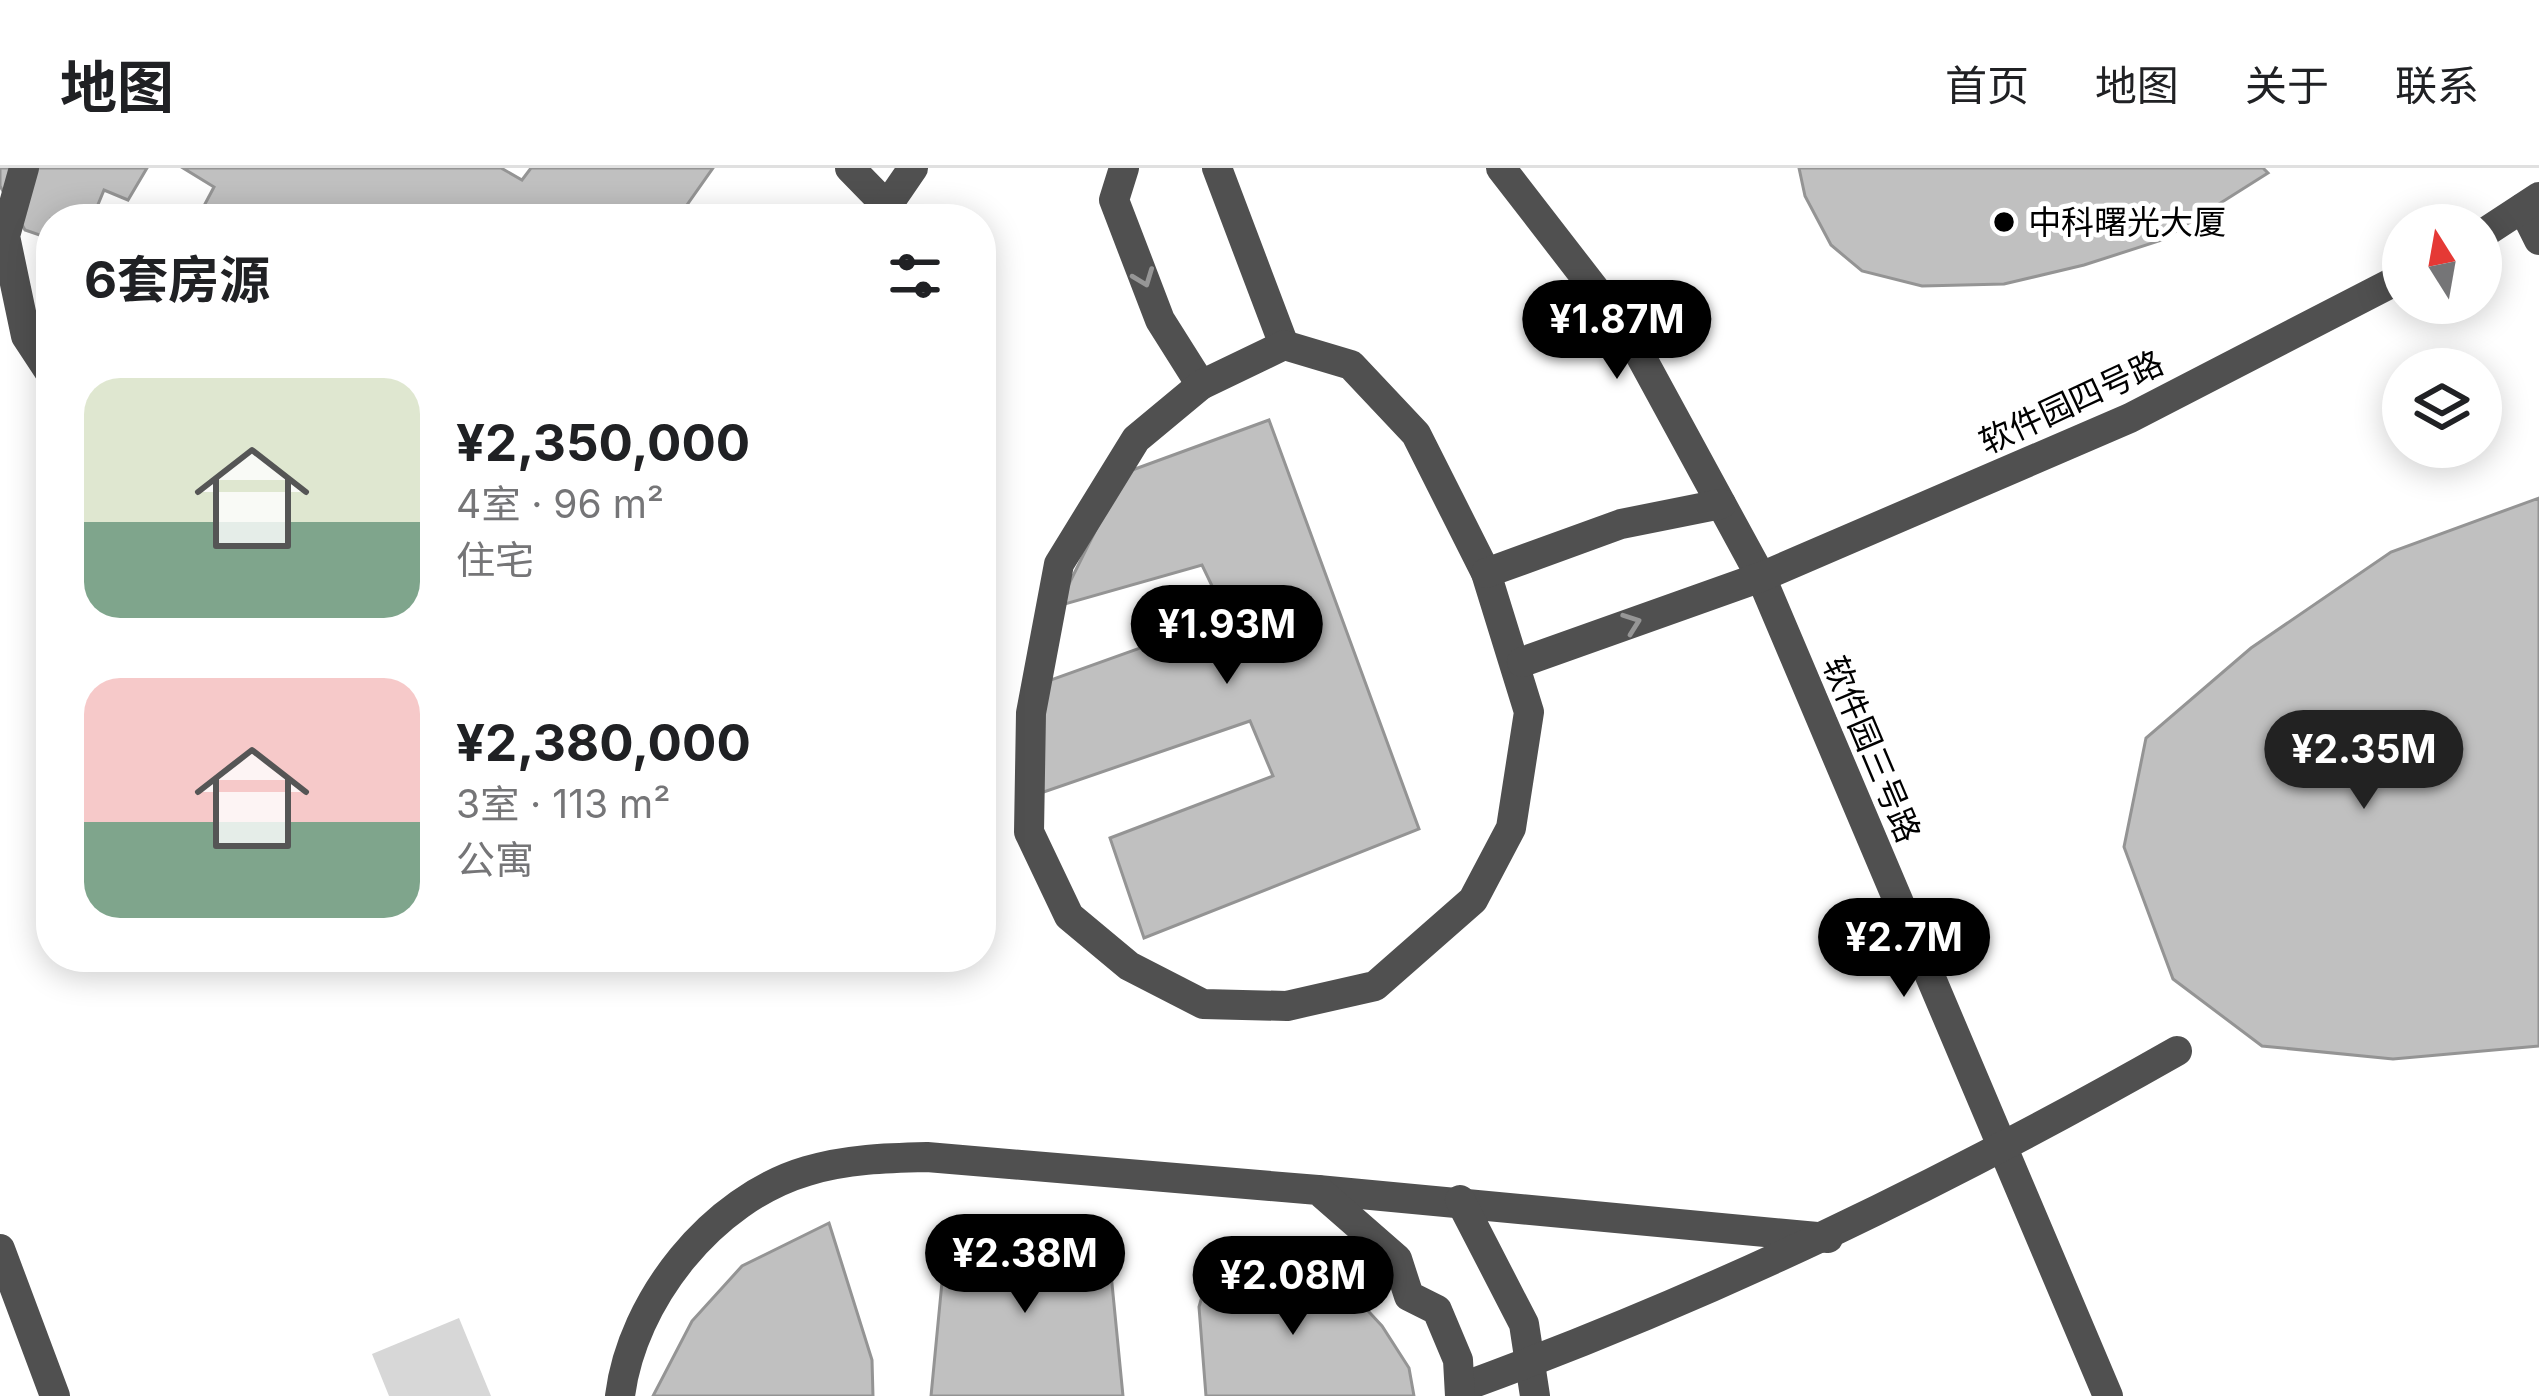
<!DOCTYPE html>
<html lang="zh">
<meta charset="utf-8">
<style>
body{margin:0;font-family:Inter,"Noto Sans SC",sans-serif;background:#f6f6f6;color:#202124;height:100vh;display:flex;flex-direction:column;font-size:45px;white-space:nowrap}
*{box-sizing:border-box;margin:0}
p{font-size:39px;color:#757577}
.icon{flex:none;width:66px;height:66px;fill:none;stroke:currentColor;stroke-width:2;stroke-linecap:round;stroke-linejoin:round}
.map{position:relative;flex:1;overflow:hidden}
.drawer{position:absolute;left:36px;top:36px;width:960px;height:768px;display:flex;flex-direction:column;background:#fff;border-radius:48px;box-shadow:0 6px 30px #0003}
.drawer>*{flex:none}
.needle{width:78px;rotate:349deg}
.controls{position:absolute;left:2382px;top:36px;display:grid;gap:24px}
.controls a{display:grid;place-items:center;width:120px;height:120px;border-radius:50%;background:#fff;box-shadow:0 6px 30px #0003;font-size:60px}
.price{position:absolute;translate:-50% -102px;padding:0 27px;border-radius:42px;background:#000;color:#fff;font-size:39px;line-height:78px;filter:drop-shadow(0 3px 6px #0008)}
.price::after{content:'';position:absolute;left:50%;top:72px;width:36px;height:27px;margin-left:-18px;background:inherit;clip-path:polygon(0 0,100% 0,50% 100%)}
.price.on{background:#222;color:#fff}
ul{padding:0;list-style:none}
li{display:flex;align-items:center;gap:36px;height:300px;padding:0 48px}
li span{display:grid;place-items:center;flex:none;width:336px;height:240px;border-radius:36px;color:#555}
li>.icon{margin-inline-start:auto}
span .icon{width:144px;height:144px;fill:#fffc;stroke-width:1}
li b{font-size:51px}
h2{display:flex;justify-content:space-between;align-items:center;height:144px;padding:0 48px;font-size:51px}
header{display:flex;align-items:center;gap:72px;box-sizing:border-box;height:168px;padding:0 60px;background:#fff;border-bottom:3px solid #e0e0e0}
header strong{font-size:57px}
nav{display:flex;gap:66px;margin-inline-start:auto;font-size:42px}
.map>svg:first-child{display:block}
.green{fill:#d7d7d7}
.building{fill:#c0c0c0;stroke:#949494;stroke-width:3}
.lines{fill:none;stroke-linecap:round;stroke-linejoin:round}
.minor{stroke:#505050;stroke-width:30}
.oneway{stroke:#969696}
.poi-dot{fill:#000;stroke:#fff;stroke-width:4.5}
.labels{text-anchor:middle;dominant-baseline:central;stroke-width:10;stroke-linejoin:round;paint-order:stroke}
.poi-label{font-size:33px;fill:#000;stroke:#fff;text-anchor:start}
.street-label{font-size:33px;fill:#000;stroke:#fff}
</style>
<header>
<strong>地图</strong>
<nav><a>首页</a><a>地图</a><a>关于</a><a>联系</a></nav>
</header>
<div class="map">
<svg width="2539" height="1228" viewBox="0 0 2539 1228">
<rect width="100%" height="100%" fill="#fff"/>
<polygon class="green" points="459,1150 491,1228 389,1228 372,1186"/>
<g class="building">
<polygon points="0,0 147,0 128,32 104,22 92,51 51,51 51,71 25,62 0,18"/>
<polygon points="183,0 501,0 522,12 531,0 713,0 677,51 197,51 214,19"/>
<polygon points="1799,0 2263,0 2268,5 2162,72 2084,97 2004,116 1922,118 1862,103 1831,77 1805,28"/>
<polygon points="1269,252 1419,661 1144,770 1110,670 1273,608 1250,553 1032,628 1045,514 1227,449 1202,397 1058,438 1124,305"/>
<polygon points="2539,330 2539,878 2393,891 2262,878 2173,811 2124,679 2146,570 2251,480 2391,384"/>
<polygon points="948,1052 1108,1075 1123,1228 931,1228"/>
<polygon points="829,1055 872,1192 873,1228 653,1228 692,1153 742,1098"/>
<polygon points="1213,1090 1345,1118 1382,1158 1409,1200 1414,1228 1206,1228 1199,1139"/>
</g>
<g class="lines">
<g class="minor">
<polyline points="24,0 5,68 26,168 51,206"/>
<polyline points="850,0 887,38"/>
<polyline points="1124,0 1114,32 1160,152 1201,217"/>
<polyline points="1217,0 1284,177"/>
<polyline points="1501,0 1627,163 1761,409 2108,1228"/>
<polyline points="2523,40 2539,72"/>
<polyline points="888,51 887,38 913,0"/>
<polyline points="2481,67 2539,29"/>
<polygon points="1284,177 1351,197 1416,266 1486,405 1529,544 1511,660 1473,732 1375,818 1287,838 1203,836 1129,798 1069,748 1029,664 1031,545 1059,396 1136,271 1201,217"/>
<polyline points="1486,405 1621,356 1721,336"/>
<polyline points="1522,494 1761,409 2130,250 2403,109"/>
<polyline points="1318,1022 1828,1070"/>
<polyline points="1460,1032 1524,1156 1535,1228"/>
<polyline points="0,1081 55,1228"/>
<path d="M1460,1220C1713,1128 1943,1016 2177,883"/>
<path d="M620,1228C632,1132 712,1031 807,1003C847,991 887,990 927,989L1318,1022L1397,1091L1409,1128L1437,1142L1458,1192L1460,1228"/>
</g>
</g>
<defs><path id="oneway-chevron" d="M-2-3.5L2.5 0L-2 3.5" fill="none" stroke-width="1.6" stroke-linecap="round" stroke-linejoin="round" transform="scale(3)"/></defs>
<g class="oneway">
<use href="#oneway-chevron" transform="translate(1144 110) rotate(69)"/>
<use href="#oneway-chevron" transform="translate(1632 455) rotate(-20)"/>
</g>
<circle class="poi-dot" cx="2004" cy="54" r="12"/>
<g class="labels">
<g class="poi-label">
<text x="2028" y="54">中科曙光大厦</text>
</g>
<g class="street-label">
<text transform="translate(2071 234) rotate(-25)">软件园四号路</text>
<text transform="translate(1872 581) rotate(67)">软件园三号路</text>
</g>
</g>
</svg>
<div class="controls">
<a><svg class="needle" viewBox="-14 -14 28 28"><path d="M0-13l5 13h-10z" fill="#e53935"/><path d="M0 13l5-13h-10z" fill="#757577"/></svg></a>
<a><svg class="icon" aria-label="layers" viewBox="0 0 24 24"><path d="M12 4l9 5-9 5-9-5zM3 14l9 5 9-5"/></svg></a>
</div>
<b class="price" style="left:1617px;top:214px">¥1.87M</b>
<b class="price" style="left:1227px;top:519px">¥1.93M</b>
<b class="price on" style="left:2364px;top:644px">¥2.35M</b>
<b class="price" style="left:1904px;top:832px">¥2.7M</b>
<b class="price" style="left:1025px;top:1148px">¥2.38M</b>
<b class="price" style="left:1293px;top:1170px">¥2.08M</b>
<section class="drawer">
<h2>6套房源<svg class="icon" aria-label="filters" viewBox="0 0 24 24"><path d="M4 7h16M4 17h16"/><circle cx="9" cy="7" r="2"/><circle cx="15" cy="17" r="2"/></svg></h2>
<ul>
<li><span style="background:linear-gradient(#dfe7d0 60%,#7fa58c 0)"><svg class="icon" aria-label="home" viewBox="0 0 24 24"><path d="M3 11l9-7 9 7M6 9v11h12V9"/></svg></span><div><b>¥2,350,000</b><p>4室 · 96 m²</p><p>住宅</p></div></li>
<li><span style="background:linear-gradient(#f6c9c9 60%,#7fa58c 0)"><svg class="icon" aria-label="home" viewBox="0 0 24 24"><path d="M3 11l9-7 9 7M6 9v11h12V9"/></svg></span><div><b>¥2,380,000</b><p>3室 · 113 m²</p><p>公寓</p></div></li>
</ul>
</section>
</div>
